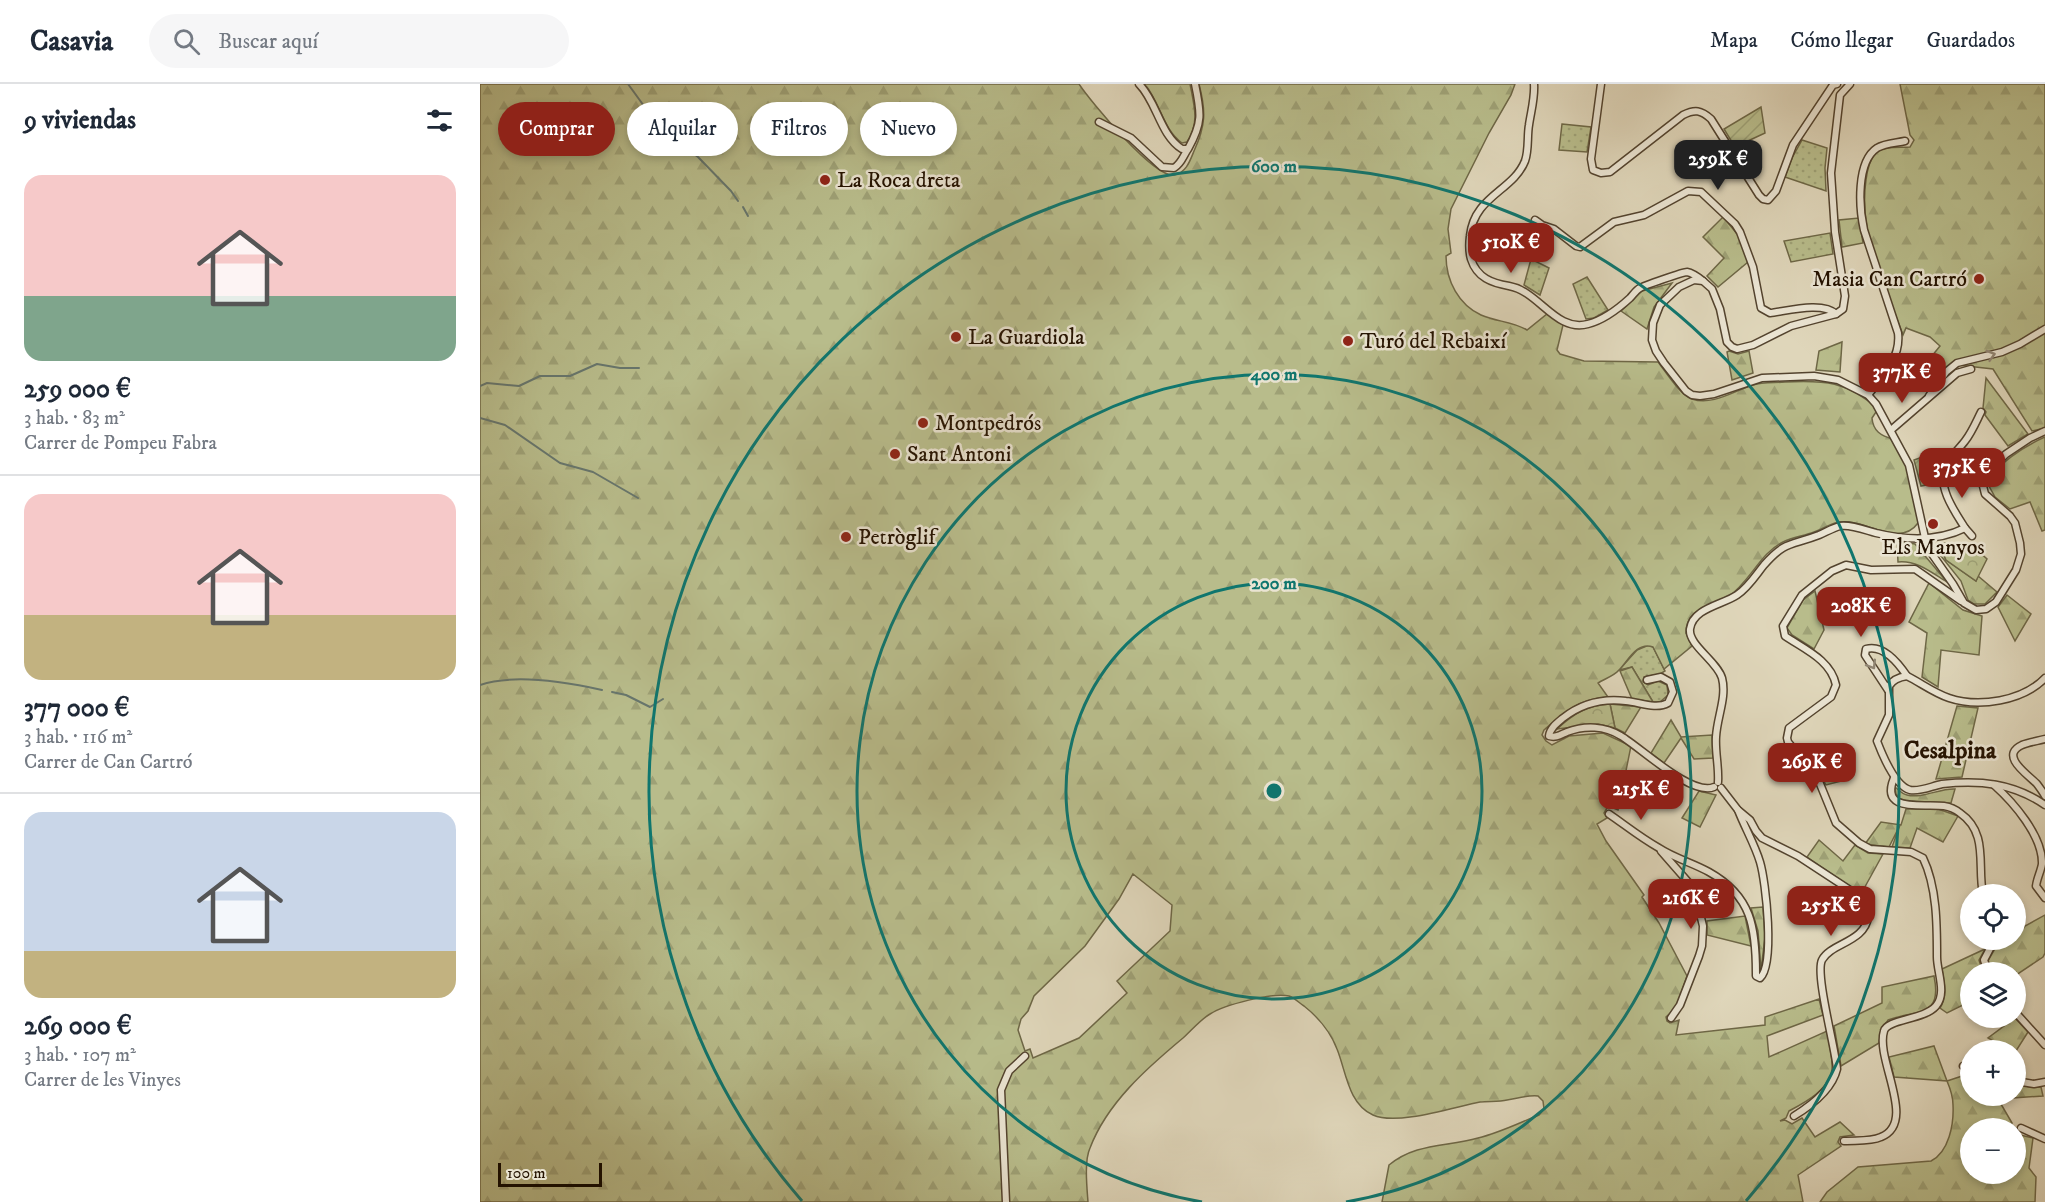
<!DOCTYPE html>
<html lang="es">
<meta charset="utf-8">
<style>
body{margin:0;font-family:"IM FELL DW Pica",serif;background:#f6f6f7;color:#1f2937;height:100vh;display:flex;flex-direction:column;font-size:22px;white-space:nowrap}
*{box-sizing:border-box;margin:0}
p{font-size:20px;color:#747a83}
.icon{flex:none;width:33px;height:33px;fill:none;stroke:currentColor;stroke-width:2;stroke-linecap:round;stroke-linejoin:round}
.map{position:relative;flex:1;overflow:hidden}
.panel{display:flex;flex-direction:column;background:#fff;width:480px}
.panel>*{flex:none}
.top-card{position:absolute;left:18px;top:18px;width:570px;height:54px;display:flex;gap:12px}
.tools{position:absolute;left:1480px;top:800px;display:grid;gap:12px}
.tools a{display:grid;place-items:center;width:66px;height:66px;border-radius:50%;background:#fff;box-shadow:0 3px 9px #0003;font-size:30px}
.scale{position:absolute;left:18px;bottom:15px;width:104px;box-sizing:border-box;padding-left:6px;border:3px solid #241200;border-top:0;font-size:16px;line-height:21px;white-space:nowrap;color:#241200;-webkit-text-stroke:4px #eae4d2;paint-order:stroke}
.price{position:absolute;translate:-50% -51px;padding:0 14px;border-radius:12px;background:#8f2418;color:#fff;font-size:20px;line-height:39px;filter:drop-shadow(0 2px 3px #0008)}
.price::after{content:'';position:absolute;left:50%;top:36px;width:18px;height:14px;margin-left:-9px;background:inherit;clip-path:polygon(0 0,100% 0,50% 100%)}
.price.active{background:#222;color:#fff}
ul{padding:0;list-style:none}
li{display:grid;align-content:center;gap:12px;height:318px;padding:0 24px}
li+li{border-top:2px solid #e0e1e3}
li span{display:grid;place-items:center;height:186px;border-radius:18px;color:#555}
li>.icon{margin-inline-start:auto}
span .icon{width:108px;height:108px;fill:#fffc;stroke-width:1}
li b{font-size:26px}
h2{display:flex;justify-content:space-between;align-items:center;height:72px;padding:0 24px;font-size:26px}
.tag{padding:0 21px;border-radius:27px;background:#fff;box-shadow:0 3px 9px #0003;font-size:21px;line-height:54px}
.tag.active{background:#8f2418;color:#fff}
header{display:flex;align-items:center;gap:36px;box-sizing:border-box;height:84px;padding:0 30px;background:#fff;border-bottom:2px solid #e0e1e3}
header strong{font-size:28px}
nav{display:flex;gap:33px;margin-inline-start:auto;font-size:21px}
.search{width:420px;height:54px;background:#f6f6f7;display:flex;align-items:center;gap:15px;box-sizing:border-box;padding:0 21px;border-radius:33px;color:#747a83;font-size:22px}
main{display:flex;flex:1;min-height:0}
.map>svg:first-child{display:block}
.grass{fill:url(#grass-dots);stroke:#6e6746;stroke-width:1.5}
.forest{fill:url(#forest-firs);stroke:#6e6746;stroke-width:1.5;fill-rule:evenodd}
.park{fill:url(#park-crowns);stroke:#6e6746;stroke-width:1.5}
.garden{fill:url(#garden-furrows);stroke:#6e6746;stroke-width:1.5}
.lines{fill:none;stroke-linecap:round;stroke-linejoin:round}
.stream{stroke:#67766d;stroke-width:2}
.street-casing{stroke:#53432e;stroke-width:9}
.street{stroke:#eae4d2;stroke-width:6}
.oneway{stroke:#918674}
.ring{fill:none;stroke:#0f766e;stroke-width:3}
.poi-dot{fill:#8f2418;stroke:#eae4d2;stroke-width:2}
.labels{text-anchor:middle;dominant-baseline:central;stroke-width:5;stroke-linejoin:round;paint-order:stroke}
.poi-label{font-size:22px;fill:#241200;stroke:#eae4d2;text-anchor:start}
.neighbourhood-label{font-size:24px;font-weight:bold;fill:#241200;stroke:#eae4d2}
.centre{fill:#0f766e;stroke:#eae4d2;stroke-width:3}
.ring-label{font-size:18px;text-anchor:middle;font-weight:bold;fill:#0f766e;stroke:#eae4d2;stroke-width:5;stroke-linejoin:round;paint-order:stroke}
</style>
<header>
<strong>Casavia</strong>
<div class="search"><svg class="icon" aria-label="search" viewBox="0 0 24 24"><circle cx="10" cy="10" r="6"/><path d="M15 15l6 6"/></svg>Buscar aquí</div>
<nav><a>Mapa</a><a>Cómo llegar</a><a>Guardados</a></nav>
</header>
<main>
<section class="panel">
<h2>9 viviendas<svg class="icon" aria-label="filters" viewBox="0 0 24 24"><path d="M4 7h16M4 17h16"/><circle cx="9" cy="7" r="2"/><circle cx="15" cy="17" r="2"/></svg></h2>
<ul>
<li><span style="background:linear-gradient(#f6c9c9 65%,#7fa58c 0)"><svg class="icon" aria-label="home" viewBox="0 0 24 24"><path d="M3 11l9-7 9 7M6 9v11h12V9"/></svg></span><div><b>259 000 €</b><p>3 hab. · 83 m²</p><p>Carrer de Pompeu Fabra</p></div></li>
<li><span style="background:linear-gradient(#f6c9c9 65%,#c2b280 0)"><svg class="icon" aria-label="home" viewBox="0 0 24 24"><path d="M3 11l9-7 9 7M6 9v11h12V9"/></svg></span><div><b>377 000 €</b><p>3 hab. · 116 m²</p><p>Carrer de Can Cartró</p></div></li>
<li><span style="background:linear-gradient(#c9d6e8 75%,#c2b280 0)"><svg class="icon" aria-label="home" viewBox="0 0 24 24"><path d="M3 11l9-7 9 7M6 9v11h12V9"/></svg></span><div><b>269 000 €</b><p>3 hab. · 107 m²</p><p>Carrer de les Vinyes</p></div></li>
</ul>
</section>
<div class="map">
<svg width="1565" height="1118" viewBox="0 0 1565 1118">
<defs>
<pattern id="grass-dots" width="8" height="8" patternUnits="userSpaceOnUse" patternTransform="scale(1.5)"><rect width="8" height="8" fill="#b8bc8b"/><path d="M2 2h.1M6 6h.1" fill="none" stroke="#9ea176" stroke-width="1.8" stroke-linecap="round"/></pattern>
<pattern id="forest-firs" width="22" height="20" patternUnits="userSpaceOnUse" patternTransform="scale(1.5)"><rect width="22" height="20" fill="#b8bc8b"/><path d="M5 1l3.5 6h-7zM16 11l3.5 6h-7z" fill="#9ea176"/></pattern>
<pattern id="park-crowns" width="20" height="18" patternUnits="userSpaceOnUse" patternTransform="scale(1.5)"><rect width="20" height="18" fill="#b8bc8b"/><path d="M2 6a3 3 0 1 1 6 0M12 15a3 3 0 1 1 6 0" fill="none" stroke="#9ea176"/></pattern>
<pattern id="garden-furrows" width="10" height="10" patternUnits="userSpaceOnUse" patternTransform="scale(1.5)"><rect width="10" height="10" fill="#b8bc8b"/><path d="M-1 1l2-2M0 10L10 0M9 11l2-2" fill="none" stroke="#9ea176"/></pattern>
</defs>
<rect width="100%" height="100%" fill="#dfd6ba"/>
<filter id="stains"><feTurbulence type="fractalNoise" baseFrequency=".00333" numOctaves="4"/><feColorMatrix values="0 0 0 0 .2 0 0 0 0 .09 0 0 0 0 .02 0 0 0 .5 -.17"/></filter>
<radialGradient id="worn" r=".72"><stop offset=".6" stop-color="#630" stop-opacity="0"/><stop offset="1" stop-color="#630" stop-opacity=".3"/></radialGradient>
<g class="grass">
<polygon points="1082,40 1111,43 1107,68 1079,66"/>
<polygon points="1322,56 1347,64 1345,84 1346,107 1305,93 1312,74"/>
<polygon points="1350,149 1353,170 1311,178 1304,157"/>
<polygon points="1051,175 1069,184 1060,211 1044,201"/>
<polygon points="1107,193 1128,226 1114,234 1106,235 1093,200"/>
<polygon points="1476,374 1500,389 1497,401 1469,402 1469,385"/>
<polygon points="1169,561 1173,563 1185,587 1180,590 1164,593 1163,598 1168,601 1178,597 1187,601 1188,611 1180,618 1173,618 1152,583 1139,586 1157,566"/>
</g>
<g class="forest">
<path d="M0,0H599C611,18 674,94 694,91C706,89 710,77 714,67C726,41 726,27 719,0H1035L1031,11L1009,49L971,125L968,145L971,169L966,172C966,197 979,221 1001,231C1017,238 1031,237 1047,246L1067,230L1083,241L1077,266L1080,270L1104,277L1178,278C1186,288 1200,311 1212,315C1232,322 1254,307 1273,301C1283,298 1294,299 1305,298C1344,296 1367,297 1398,325L1392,334C1393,347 1401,352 1413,355L1426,380L1438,432V439C1419,466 1381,431 1355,439C1348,441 1341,446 1334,448C1324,452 1313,453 1303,458C1280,469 1270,498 1248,513C1231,523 1206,523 1206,549L1212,562L1184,585L1173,563C1157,557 1148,577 1139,586C1134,592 1124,595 1118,599L1128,613C1098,615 1085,628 1064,646L1062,651L1066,657L1072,661L1089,652L1123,649L1151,662L1138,726L1131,723L1127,724L1124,729L1127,734L1117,740L1126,757L1164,811L1162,813L1179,839L1207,892L1196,924L1186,933L1187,937L1190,939L1199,936L1196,951L1285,941V933L1339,915L1343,931L1287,952L1289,973L1347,947C1349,959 1353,973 1352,985C1351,1005 1324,1019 1309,1027L1306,1034L1300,1037L1305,1036L1312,1040L1322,1034L1335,1053L1360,1038L1374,1051L1360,1053L1358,1058L1361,1062L1318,1091L1323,1118H902L909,1081C936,1059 965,1063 998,1054C1019,1049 1039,1039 1059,1031L1064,1025L1063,1017L1058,1012C1047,1011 1039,1014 1027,1016C1019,1018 1009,1017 1000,1018C974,1023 917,1042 893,1031C868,1020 866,987 857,965C851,949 838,933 824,922C819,919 815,914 809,912C793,908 744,921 730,930C720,936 712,946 703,954C667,984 627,1019 610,1064C604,1077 607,1104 608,1118H0ZM653,790L692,821L690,847L637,897L647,909L599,954L553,974L550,965L545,967L538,946L541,935L548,927L554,912L605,862L639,815Z"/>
<path d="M664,0H710C714,21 720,39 707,58L702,59C683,46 680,17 664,0Z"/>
<path d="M1420,0H1565V344L1552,347L1513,285L1478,281L1457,302L1445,285L1447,278L1460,262L1450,253L1426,244L1423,251C1405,201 1378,151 1386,96C1387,88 1389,77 1395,70C1404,61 1418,64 1430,63L1434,56L1430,51Z"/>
<polygon points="1243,133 1259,152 1268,178 1238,203 1227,192 1244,174 1223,153"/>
<polygon points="1379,134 1383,159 1362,163 1359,136"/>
<polygon points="1192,199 1174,223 1167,245 1141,227 1162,207"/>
<polygon points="1362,258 1360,288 1336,286 1339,267"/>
<polygon points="1249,267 1258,270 1269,267 1273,289 1252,296 1247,268"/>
<polygon points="1506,294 1548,350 1528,362 1505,331 1506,328 1503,324"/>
<path d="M1565,353V446L1562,447L1550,418L1530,425L1515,413L1509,402C1512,381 1547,361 1565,353Z"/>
<path d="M1417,457L1435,460L1467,498C1452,489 1437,476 1418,478Z"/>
<polygon points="1453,462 1462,466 1466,476 1496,497 1498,492 1517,508 1505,520 1494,520 1488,516 1481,497"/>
<polygon points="1449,499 1483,526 1502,532 1499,571 1461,566 1458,603 1442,593 1447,549 1429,538"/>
<polygon points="1335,507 1344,546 1334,565 1312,551 1307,544 1323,516"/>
<polygon points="1527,511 1551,530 1535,557 1518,523"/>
<polygon points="1152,583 1173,618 1152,615 1140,587"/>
<polygon points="1130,620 1161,623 1145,649 1135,644"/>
<polygon points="1477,622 1498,624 1482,693 1456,695"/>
<polygon points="1191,636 1201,653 1232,651 1233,674 1214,675 1201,654 1184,679 1171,669"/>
<polygon points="1360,676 1369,695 1346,701 1336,685"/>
<path d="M1415,703C1418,705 1422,710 1427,711C1442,715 1460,704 1475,705L1471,719L1427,717L1420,715L1416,710Z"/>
<polygon points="1219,707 1236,711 1220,743 1202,734"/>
<polygon points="1426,725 1458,725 1478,732 1463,758 1437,744 1430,764 1412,763 1420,741 1409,763 1385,760 1401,738 1421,741"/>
<polygon points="1339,756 1363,777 1375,761 1388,769 1403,770 1381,810 1327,773"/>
<polygon points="1283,823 1285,853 1281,886 1278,847 1271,824"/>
<polygon points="1565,831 1565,869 1563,873 1536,891 1536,888 1512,888 1508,877 1520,856 1536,855 1536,850 1541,848 1545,842"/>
<polygon points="1265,832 1271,862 1227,851 1227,837"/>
<path d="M1505,865L1499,876L1503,888H1491V917L1467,929L1460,924C1468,911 1464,899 1462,885Z"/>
<path d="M1454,892C1463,935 1436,925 1408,936L1401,947L1399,959L1361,982L1354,942L1402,919V903Z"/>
<polygon points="1535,934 1548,948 1536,967 1529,966 1508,954"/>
<path d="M1454,962L1467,997L1491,989V1011H1536V1000L1550,1003H1561L1563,1012L1518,1015L1532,1039L1531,1044H1491V1089H1536V1050L1553,1054L1549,1084L1556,1093L1555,1118H1340L1347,1108L1378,1083L1451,1077C1469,1068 1474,1040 1473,1021C1473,1013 1470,1004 1467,997L1414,993L1409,973Z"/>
</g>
<g class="park">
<path d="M1462,459C1475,459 1485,466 1497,466L1507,475L1496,497L1466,476L1460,462Z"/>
<path d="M1130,620L1135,644L1118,640L1077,645C1093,630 1107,621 1130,620Z"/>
</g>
<g class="garden">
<polygon points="1281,23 1285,49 1255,63 1244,45"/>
<polygon points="1445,372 1463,381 1460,398 1441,402 1434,376"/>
</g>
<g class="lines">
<g class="stream">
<polyline points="148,0 164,22"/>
<polyline points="168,28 179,44 218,73 251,107 258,117"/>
<polyline points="263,123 268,132"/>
<polyline points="0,302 7,299 39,302 60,292 90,292 117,280 140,284 159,284"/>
<polyline points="0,334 25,341 80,379 113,388 158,414"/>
<path d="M0,601C35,589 86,598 122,606"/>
<polyline points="132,608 146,611 170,623 183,615"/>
</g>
<defs>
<g id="street">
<path d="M659,0C677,18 680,51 702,65H707"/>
<path d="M1054,0C1055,14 1051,27 1049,41C1047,52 1049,66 1045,77C1033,107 994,112 990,152C989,160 989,168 991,175C997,194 1012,199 1029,202C1059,207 1076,249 1108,240C1124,236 1138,225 1150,214C1153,211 1156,206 1160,204C1163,202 1203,188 1207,188C1213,189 1218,193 1223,197"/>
<path d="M1121,0L1111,75L1113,86L1121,89L1130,88L1203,31C1215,25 1221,26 1231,35L1279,111L1283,115L1288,116L1296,107L1313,61L1353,1L1357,0"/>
<polyline points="1370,0 1360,11 1351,89 1355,148 1365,212 1363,225 1356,230 1311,242 1273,261 1257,265 1252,263 1247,258 1240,225 1232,205 1223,197 1214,196 1199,203 1180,221 1173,239 1172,256 1176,267 1184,279 1206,307 1212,311 1220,312 1234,310 1282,294 1334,292 1358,296 1388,311 1396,320 1429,381 1447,463 1473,500 1484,519 1496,526 1506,525 1516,518 1536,486 1541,470 1540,459 1535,439 1530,432 1505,410 1503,402 1505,393 1512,383 1526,370 1550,354 1565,347"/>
<path d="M619,38L651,54L682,83L694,84C702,79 703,72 708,65C723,38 721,29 715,0"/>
<path d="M1055,136L1062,141L1074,145L1096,162L1100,163L1134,138L1164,131L1208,107L1221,108L1255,140L1260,148L1273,183L1281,224L1290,229C1307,227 1343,217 1356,230"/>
<path d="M1388,311C1403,292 1421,274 1418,249L1384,146C1379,124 1376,78 1397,64C1405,59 1416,59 1425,57"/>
<polyline points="1449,312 1466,288 1477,279 1522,268 1540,260 1565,245"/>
<polyline points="1411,346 1477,289 1491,285"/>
<polyline points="1485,444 1492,452"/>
<path d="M1565,594C1543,617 1499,624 1469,614C1454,609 1441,599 1427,592C1420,593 1413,595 1409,602V631L1397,657C1402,670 1415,702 1430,706C1440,708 1452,702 1462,700C1500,696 1533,699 1565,721"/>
<path d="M1167,596L1181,593L1190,598L1193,608L1188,619C1176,626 1159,618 1146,617C1122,614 1102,619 1083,634C1077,639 1070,644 1069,652C1076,654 1080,651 1087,648C1105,641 1125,642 1141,652C1160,663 1212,713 1234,703"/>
<path d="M1408,606L1385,571L1386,565C1403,560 1419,580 1427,592"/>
<path d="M1565,655C1558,657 1549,658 1542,661C1518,672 1550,692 1557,700C1560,704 1563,708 1565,712"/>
<path d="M1414,694C1399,730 1444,719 1464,722C1470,723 1475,725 1480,729C1509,749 1497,782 1503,810"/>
<path d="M1238,698C1239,683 1235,668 1236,653C1237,633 1247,613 1242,594C1237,577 1208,561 1210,545C1213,524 1242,521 1257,511C1268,504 1276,491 1284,481C1306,456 1311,462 1339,451C1346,448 1353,444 1360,442C1370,440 1385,446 1396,449C1425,456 1457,458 1485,444C1475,428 1457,403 1465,383C1469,374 1479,365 1485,357C1492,348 1496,338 1501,328"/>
<path d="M1514,701C1533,718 1563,752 1562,780C1561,787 1557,794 1556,802L1565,814"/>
<path d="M1241,704L1258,726L1270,736L1276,747L1282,754L1318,772L1376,810C1383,816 1389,823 1388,833C1385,858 1351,859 1342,876C1335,890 1355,963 1357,985C1352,1006 1332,1021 1314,1032"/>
<path d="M1129,730C1145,741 1161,754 1179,764C1194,774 1213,779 1229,788C1272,812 1276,844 1276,890V892L1280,894C1295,881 1286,798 1280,778C1275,761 1265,744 1258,726"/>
<polyline points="1181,767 1209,799 1216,813 1223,842 1222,862 1219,872 1200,921 1191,934"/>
<polyline points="1508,888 1504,876 1515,855"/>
<polyline points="1536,929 1565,961"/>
<polyline points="1483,982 1491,984"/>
<polyline points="1536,997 1554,1000 1565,998"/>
<polyline points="1541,1044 1565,1055"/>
<path d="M1364,1057C1376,1056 1390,1058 1401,1053C1438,1038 1395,976 1404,947C1407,935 1444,936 1456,922C1467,909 1457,888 1457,873C1457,841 1457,803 1443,774L1431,768L1390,765L1379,759L1356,739L1338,695L1308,658L1307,654L1309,644L1351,613L1356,601C1351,576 1324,565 1305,552L1303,542L1322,511L1352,487L1366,481L1391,486L1435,485L1481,517"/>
<polyline points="526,1118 521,1006 529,987 545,972"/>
</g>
</defs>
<use href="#street" class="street-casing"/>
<use href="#street" class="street"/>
</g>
<defs><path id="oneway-chevron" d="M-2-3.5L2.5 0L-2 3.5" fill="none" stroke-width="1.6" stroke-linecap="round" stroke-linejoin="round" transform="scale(1.5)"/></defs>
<g class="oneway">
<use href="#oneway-chevron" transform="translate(1511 271) rotate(-16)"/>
<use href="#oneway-chevron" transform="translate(1392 581) rotate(58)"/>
</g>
<g class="ring">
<circle cx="794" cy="707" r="208"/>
<path d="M722 1118A417 417 0 1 1 866 1118"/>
<path d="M322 1117A625 625 0 1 1 1266 1117"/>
</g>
<g class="poi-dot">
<circle cx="345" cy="96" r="6"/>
<circle cx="1499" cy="195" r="6"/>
<circle cx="476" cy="253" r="6"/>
<circle cx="868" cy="257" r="6"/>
<circle cx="443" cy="339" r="6"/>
<circle cx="415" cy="370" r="6"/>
<circle cx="1453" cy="440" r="6"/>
<circle cx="366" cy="453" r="6"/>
</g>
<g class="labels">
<g class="poi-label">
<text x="357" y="96">La Roca dreta</text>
<text x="1487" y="195" text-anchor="end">Masia Can Cartró</text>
<text x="488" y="253">La Guardiola</text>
<text x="880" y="257">Turó del Rebaixí</text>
<text x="455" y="339">Montpedrós</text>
<text x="427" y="370">Sant Antoni</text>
<text x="378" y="453">Petròglif</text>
<text x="1453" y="463" text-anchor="middle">Els Manyos</text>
</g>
<g class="neighbourhood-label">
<text x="1470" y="667">Cesalpina</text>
</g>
</g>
<circle cx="794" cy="707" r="9" class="centre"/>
<g class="ring-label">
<text x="794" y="88">600 m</text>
<text x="794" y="296">400 m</text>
<text x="794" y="505">200 m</text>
</g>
<rect width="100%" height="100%" filter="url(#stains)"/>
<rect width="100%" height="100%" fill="url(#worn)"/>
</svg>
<div class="tools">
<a><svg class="icon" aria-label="locate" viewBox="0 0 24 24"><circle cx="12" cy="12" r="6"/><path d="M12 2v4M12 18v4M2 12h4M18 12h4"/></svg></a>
<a><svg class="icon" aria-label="layers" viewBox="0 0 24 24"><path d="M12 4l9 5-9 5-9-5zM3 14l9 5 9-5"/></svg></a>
<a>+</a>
<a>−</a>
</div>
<div class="scale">100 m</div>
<b class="price active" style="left:1238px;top:107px">259K €</b>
<b class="price" style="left:1031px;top:190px">510K €</b>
<b class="price" style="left:1422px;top:320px">377K €</b>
<b class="price" style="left:1482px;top:415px">375K €</b>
<b class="price" style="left:1381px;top:554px">208K €</b>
<b class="price" style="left:1332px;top:710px">269K €</b>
<b class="price" style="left:1161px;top:737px">215K €</b>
<b class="price" style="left:1211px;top:846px">216K €</b>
<b class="price" style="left:1351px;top:853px">255K €</b>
<div class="top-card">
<a class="tag active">Comprar</a>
<a class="tag">Alquilar</a>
<a class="tag">Filtros</a>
<a class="tag">Nuevo</a>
</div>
</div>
</main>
